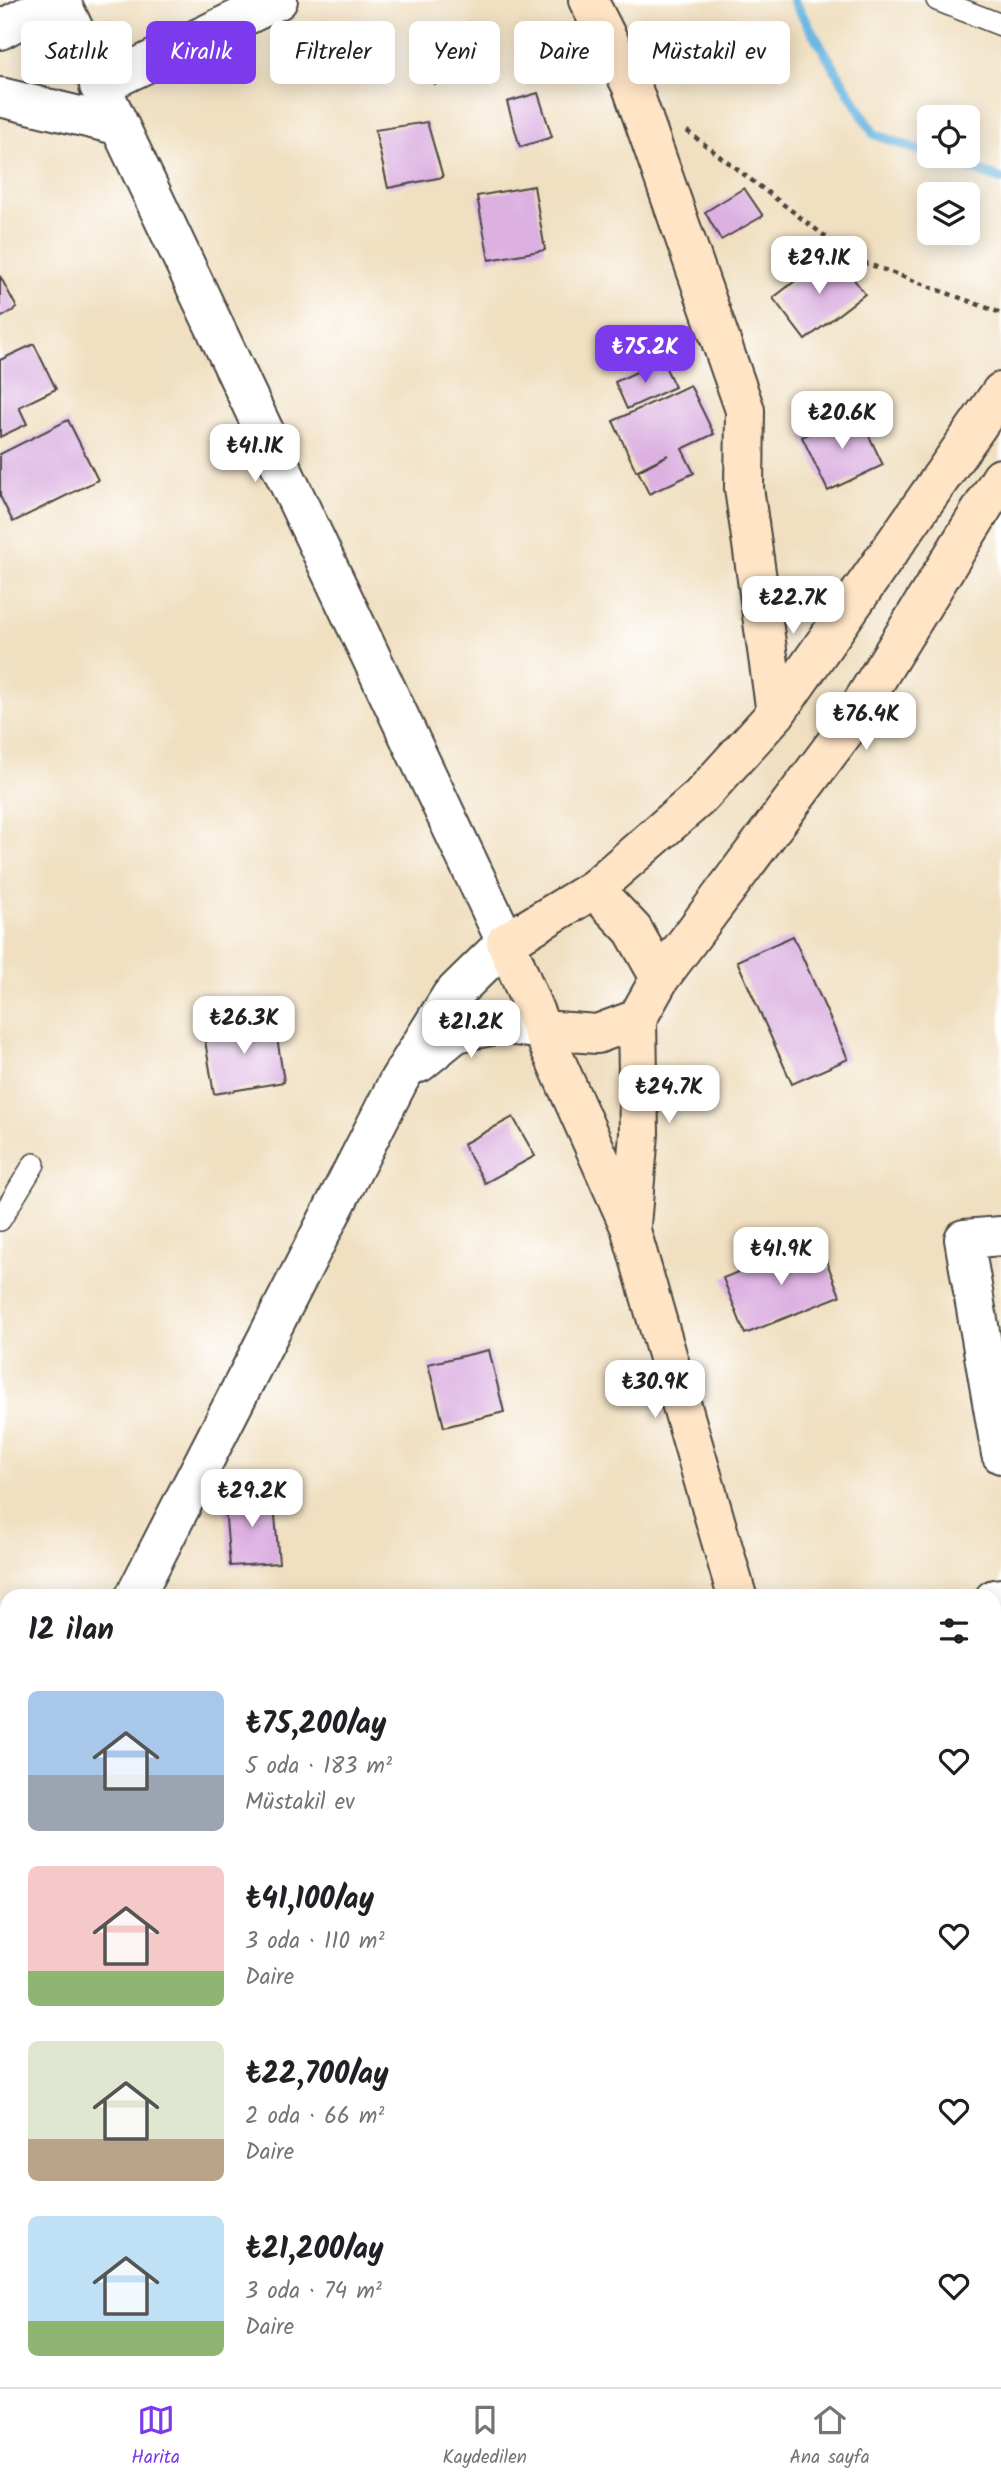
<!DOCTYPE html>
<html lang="tr">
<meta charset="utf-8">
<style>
body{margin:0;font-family:Kalam,sans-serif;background:#f6f6f6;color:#202124;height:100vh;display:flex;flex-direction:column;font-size:26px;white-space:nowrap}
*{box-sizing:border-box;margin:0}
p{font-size:23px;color:#757577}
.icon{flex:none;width:38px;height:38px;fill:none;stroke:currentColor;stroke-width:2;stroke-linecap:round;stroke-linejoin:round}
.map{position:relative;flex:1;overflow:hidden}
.drawer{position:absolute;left:0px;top:1589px;width:1001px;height:798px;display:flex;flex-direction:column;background:#fff;border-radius:21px 21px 0 0;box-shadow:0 4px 18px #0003}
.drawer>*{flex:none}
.guide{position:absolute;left:21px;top:21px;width:959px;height:63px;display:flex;gap:14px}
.controls{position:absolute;left:917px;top:105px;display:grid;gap:14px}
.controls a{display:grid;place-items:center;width:63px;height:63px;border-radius:10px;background:#fff;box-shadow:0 4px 18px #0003;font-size:35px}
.price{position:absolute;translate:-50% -60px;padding:0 16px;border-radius:14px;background:#fff;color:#222;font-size:23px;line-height:46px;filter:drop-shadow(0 2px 4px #0008)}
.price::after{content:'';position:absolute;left:50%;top:42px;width:21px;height:16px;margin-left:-10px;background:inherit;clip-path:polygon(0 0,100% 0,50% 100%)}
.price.on{background:#7c3aed;color:#fff}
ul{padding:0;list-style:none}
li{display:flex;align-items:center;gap:21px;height:175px;padding:0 28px}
li span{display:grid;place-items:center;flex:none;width:196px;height:140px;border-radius:10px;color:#555}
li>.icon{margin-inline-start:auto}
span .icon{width:84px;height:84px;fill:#fffc;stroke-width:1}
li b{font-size:30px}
h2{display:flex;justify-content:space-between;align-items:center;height:84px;padding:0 28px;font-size:30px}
.chip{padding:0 24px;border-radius:10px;background:#fff;box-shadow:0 4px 18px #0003;font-size:24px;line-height:63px}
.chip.on{background:#7c3aed;color:#fff}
.tabs{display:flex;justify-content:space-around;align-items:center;height:98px;border-top:2px solid #e0e0e0;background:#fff;font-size:19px;color:#757577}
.tabs a{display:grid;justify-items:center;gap:4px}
.tabs .on{color:#7c3aed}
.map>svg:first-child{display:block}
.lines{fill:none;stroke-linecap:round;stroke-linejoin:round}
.stream{stroke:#66b5e0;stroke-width:10}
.building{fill:#dcb0e1}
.lane-casing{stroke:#494641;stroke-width:24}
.street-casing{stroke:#494641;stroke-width:42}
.secondary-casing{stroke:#494641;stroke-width:42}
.path{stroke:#494641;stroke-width:4.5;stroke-dasharray:5 5;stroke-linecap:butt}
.lane{stroke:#fff;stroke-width:21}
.street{stroke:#fff;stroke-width:38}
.secondary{stroke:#ffe4c6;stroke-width:38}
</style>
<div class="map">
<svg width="1001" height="2387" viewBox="0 0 1001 2387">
<rect width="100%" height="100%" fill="#fff"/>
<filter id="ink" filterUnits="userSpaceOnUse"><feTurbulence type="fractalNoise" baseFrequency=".0143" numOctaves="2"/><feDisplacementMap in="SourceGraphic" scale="14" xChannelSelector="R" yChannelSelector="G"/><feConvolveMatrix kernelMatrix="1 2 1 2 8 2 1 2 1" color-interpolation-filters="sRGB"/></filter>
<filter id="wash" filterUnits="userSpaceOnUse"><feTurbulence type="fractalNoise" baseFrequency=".00686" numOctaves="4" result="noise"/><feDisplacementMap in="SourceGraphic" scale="28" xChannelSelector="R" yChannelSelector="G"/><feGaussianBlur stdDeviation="1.57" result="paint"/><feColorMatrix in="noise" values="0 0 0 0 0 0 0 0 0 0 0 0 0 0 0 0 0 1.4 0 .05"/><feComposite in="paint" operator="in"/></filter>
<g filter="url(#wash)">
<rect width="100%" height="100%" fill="#f0dfc0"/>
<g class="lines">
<g class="stream">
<polyline points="793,0 874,134 929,154"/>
<polyline points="935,156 1001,179"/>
</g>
</g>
<g id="blocks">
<g class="building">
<polygon points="476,25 492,59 435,84 420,50"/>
<polygon points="538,93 552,137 520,147 507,102"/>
<polygon points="427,122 443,177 388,188 375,130"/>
<polygon points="534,186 545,250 489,260 477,196"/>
<polygon points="744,188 763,216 721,240 705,212"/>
<polygon points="833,252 865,294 805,340 773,298"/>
<polygon points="0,276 17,308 0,318"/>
<polygon points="34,344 56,389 19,407 27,424 0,437 0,360"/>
<polygon points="662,360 675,387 627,409 615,382"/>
<polygon points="690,385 714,434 682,449 694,473 649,494 638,471 668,455 636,471 613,421"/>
<polygon points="857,411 883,465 828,491 802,437"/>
<polygon points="68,420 98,480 13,522 0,496 0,454"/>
<polygon points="793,936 848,1059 792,1084 737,961"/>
<polygon points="274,1018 284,1082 214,1094 203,1029"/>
<polygon points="513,1117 535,1156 485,1183 463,1144"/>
<polygon points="818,1240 840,1296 745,1334 723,1278"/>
<polygon points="489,1350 504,1412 444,1427 428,1364"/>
<polygon points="273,1492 279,1563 230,1566 224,1496"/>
</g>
</g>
</g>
<g filter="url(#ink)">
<use href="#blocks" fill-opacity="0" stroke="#494641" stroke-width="2"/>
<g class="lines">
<defs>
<g id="lane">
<polyline points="937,0 1001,25"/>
<polyline points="0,1220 34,1164"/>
<polyline points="268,2380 269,2387"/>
<polyline points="687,2380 689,2387"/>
</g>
<g id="street">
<polyline points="60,0 506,942 451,996 399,1080 135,1596"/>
<polyline points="0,30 57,0"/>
<polyline points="99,86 278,0"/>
<polyline points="0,97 117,125"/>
<polyline points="419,1063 456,1033 501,1024 542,1030"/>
<polyline points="1001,1236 964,1239 1001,1454"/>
<polyline points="994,1599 1001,1598"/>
<polyline points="0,1679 7,1680"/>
<polyline points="0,1785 7,1775"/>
</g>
<g id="secondary">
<polyline points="588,0 632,87 745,410 744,488 776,713"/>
<polyline points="594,889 700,797 776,713 1001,392"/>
<polyline points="660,978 633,930 594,889 506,942 542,1030 597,1034 637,1019 660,978 844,732 1001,478"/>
<polyline points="542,1030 630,1227 737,1596"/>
<polyline points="631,1225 639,1134 637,1019"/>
<polyline points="961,2380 963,2387"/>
</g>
</defs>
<use href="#lane" class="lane-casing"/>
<use href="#street" class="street-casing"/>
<use href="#secondary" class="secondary-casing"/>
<polyline class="path" points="687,131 855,259 1001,313"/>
<use href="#lane" class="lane"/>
<use href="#street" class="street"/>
<use href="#secondary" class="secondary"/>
</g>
</g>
</svg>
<div class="controls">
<a><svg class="icon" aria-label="locate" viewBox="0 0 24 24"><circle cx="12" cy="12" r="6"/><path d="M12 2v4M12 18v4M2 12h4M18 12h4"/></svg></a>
<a><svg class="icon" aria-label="layers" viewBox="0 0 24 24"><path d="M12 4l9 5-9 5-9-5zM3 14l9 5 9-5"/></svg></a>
</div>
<b class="price" style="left:819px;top:296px">₺29.1K</b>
<b class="price on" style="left:645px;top:385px">₺75.2K</b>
<b class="price" style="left:842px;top:451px">₺20.6K</b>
<b class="price" style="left:255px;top:484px">₺41.1K</b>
<b class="price" style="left:793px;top:636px">₺22.7K</b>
<b class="price" style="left:866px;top:752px">₺76.4K</b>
<b class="price" style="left:244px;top:1056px">₺26.3K</b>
<b class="price" style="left:471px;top:1060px">₺21.2K</b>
<b class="price" style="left:669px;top:1125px">₺24.7K</b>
<b class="price" style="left:781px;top:1287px">₺41.9K</b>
<b class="price" style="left:655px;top:1420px">₺30.9K</b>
<b class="price" style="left:252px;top:1529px">₺29.2K</b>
<div class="guide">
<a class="chip">Satılık</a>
<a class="chip on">Kiralık</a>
<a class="chip">Filtreler</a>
<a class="chip">Yeni</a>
<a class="chip">Daire</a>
<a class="chip">Müstakil ev</a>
</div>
<section class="drawer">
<h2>12 ilan<svg class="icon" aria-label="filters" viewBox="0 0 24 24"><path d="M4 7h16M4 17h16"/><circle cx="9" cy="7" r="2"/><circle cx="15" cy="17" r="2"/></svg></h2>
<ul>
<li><span style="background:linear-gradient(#a9c7e8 60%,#9aa5b1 0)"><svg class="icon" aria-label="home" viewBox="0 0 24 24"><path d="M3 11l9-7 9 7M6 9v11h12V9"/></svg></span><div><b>₺75,200/ay</b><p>5 oda · 183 m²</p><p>Müstakil ev</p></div><svg class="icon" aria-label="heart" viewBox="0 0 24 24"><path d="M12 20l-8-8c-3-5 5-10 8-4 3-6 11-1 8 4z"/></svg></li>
<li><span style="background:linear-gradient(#f6c9c9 75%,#8fb573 0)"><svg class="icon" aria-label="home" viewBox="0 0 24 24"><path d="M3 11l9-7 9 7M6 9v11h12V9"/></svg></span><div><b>₺41,100/ay</b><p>3 oda · 110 m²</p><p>Daire</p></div><svg class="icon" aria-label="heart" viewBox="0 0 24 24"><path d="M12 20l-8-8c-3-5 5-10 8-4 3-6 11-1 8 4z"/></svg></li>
<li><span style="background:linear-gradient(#dfe7d0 70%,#b9a48a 0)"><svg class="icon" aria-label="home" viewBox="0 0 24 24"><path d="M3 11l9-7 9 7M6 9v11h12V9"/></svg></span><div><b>₺22,700/ay</b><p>2 oda · 66 m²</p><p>Daire</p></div><svg class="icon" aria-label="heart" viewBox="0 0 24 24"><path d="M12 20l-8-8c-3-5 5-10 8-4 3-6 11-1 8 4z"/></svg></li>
<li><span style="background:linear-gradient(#bfe0f5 75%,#8fb573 0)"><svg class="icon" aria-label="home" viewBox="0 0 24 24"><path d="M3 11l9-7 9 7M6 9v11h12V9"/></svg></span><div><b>₺21,200/ay</b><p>3 oda · 74 m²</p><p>Daire</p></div><svg class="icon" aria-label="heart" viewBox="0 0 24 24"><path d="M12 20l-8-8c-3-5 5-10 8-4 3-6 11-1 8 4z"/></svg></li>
</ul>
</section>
</div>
<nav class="tabs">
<a class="on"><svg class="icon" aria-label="map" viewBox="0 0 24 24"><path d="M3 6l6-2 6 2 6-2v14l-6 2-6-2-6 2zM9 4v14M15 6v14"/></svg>Harita</a>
<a><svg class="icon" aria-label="saved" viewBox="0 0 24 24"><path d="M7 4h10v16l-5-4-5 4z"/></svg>Kaydedilen</a>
<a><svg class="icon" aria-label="home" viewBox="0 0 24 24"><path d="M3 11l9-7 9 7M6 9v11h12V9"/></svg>Ana sayfa</a>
</nav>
